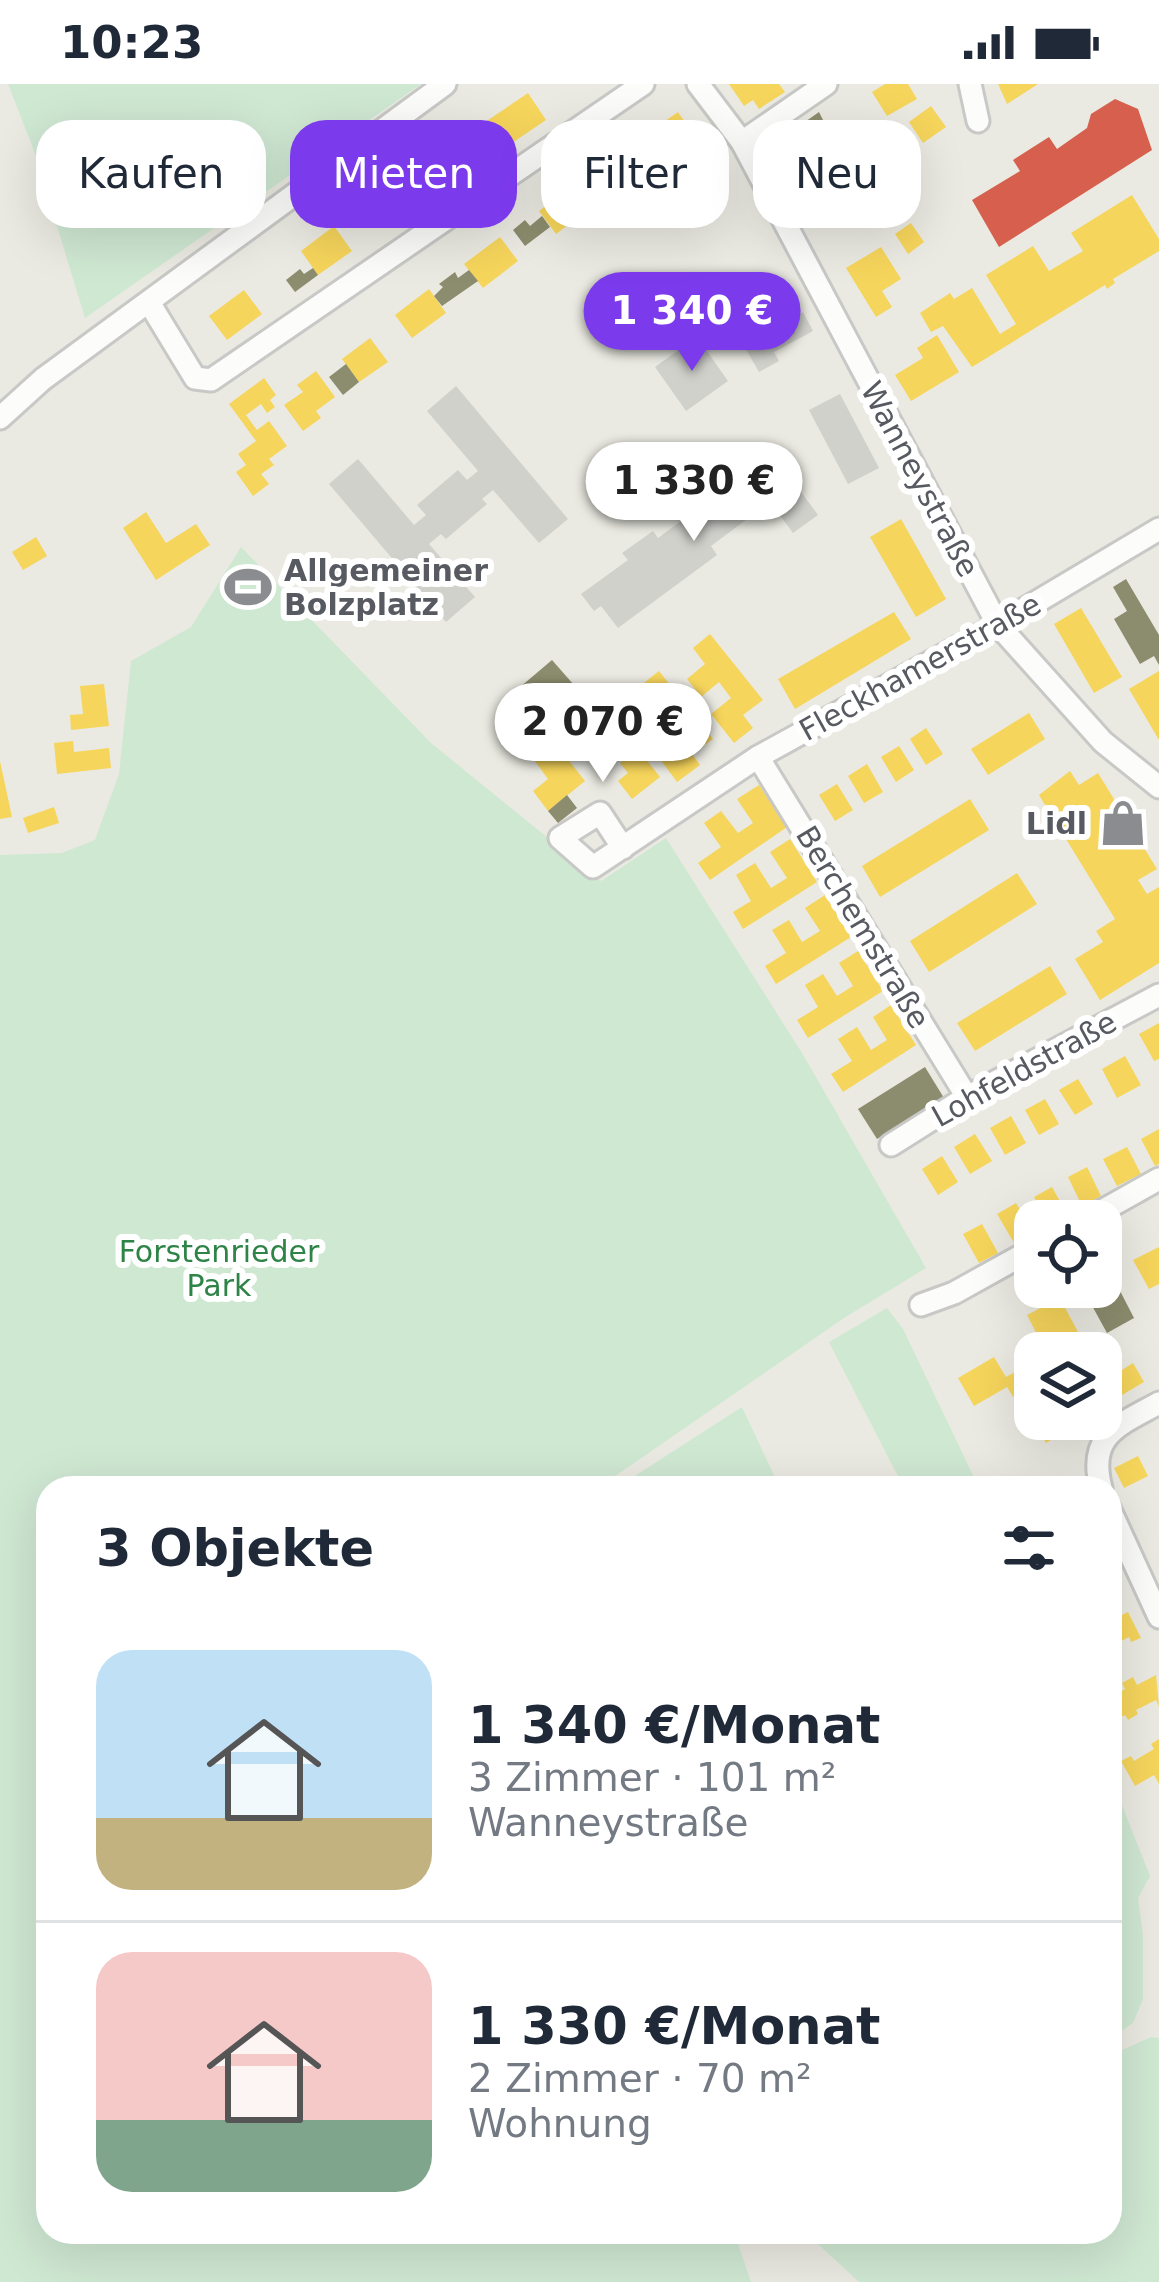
<!DOCTYPE html>
<html lang="de">
<meta charset="utf-8">
<style>
body{margin:0;font-family:"DejaVu Sans",sans-serif;background:#f2f2f3;color:#1f2937;height:100vh;display:flex;flex-direction:column;font-size:45px;white-space:nowrap}
*{box-sizing:border-box;margin:0}
p{font-size:39px;color:#747a83}
.icon{flex:none;width:66px;height:66px;fill:none;stroke:currentColor;stroke-width:2;stroke-linecap:round;stroke-linejoin:round}
.map{position:relative;flex:1;overflow:hidden}
.drawer{position:absolute;left:36px;top:1392px;width:1086px;height:768px;display:flex;flex-direction:column;background:#fff;border-radius:36px;box-shadow:0 12px 48px #0002}
.drawer>*{flex:none}
.guide{position:absolute;left:36px;top:36px;width:1089px;height:108px;display:flex;gap:24px}
.buttons{position:absolute;left:1014px;top:1116px;display:grid;gap:24px}
.buttons a{display:grid;place-items:center;width:108px;height:108px;border-radius:24px;background:#fff;box-shadow:0 12px 48px #0002;font-size:60px}
.price{position:absolute;translate:-50% -102px;padding:0 27px;border-radius:42px;background:#fff;color:#222;font-size:39px;line-height:78px;filter:drop-shadow(0 3px 6px #0008)}
.price::after{content:'';position:absolute;left:50%;top:72px;width:36px;height:27px;margin-left:-18px;background:inherit;clip-path:polygon(0 0,100% 0,50% 100%)}
.price.on{background:#7c3aed;color:#fff}
ul{padding:0;list-style:none}
li{display:flex;align-items:center;gap:36px;height:300px;padding:0 60px}
li+li{border-top:3px solid #e0e1e3}
li span{display:grid;place-items:center;flex:none;width:336px;height:240px;border-radius:36px;color:#555}
li>.icon{margin-inline-start:auto}
span .icon{width:144px;height:144px;fill:#fffc;stroke-width:1}
li b{font-size:51px}
h2{display:flex;justify-content:space-between;align-items:center;height:144px;padding:0 60px;font-size:51px}
.chip{padding:0 42px;border-radius:36px;background:#fff;box-shadow:0 12px 48px #0002;font-size:42px;line-height:108px}
.chip.on{background:#7c3aed;color:#fff}
.status{display:flex;justify-content:space-between;align-items:center;height:84px;padding:0 60px;background:#fff;direction:ltr}
.status svg{height:33px;fill:currentColor}
.map>svg:first-child{display:block}
.green{fill:#cfe8d2}
.homes{fill:#f6d55c}
.shops{fill:#d6604d}
.industry{fill:#8c8c6e}
.building{fill:#d1d1cc}
.lines{fill:none;stroke-linecap:round;stroke-linejoin:round}
.minor-casing{stroke:#c8c8c7;stroke-width:27}
.minor{stroke:#fcfcfb;stroke-width:21}
.labels{text-anchor:middle;dominant-baseline:central;stroke-width:12;stroke-linejoin:round;paint-order:stroke}
.street-label{font-size:30px;fill:#585a62;stroke:#fff}
.poi-label{font-size:30px;font-weight:bold;fill:#585a62;stroke:#fff;text-anchor:start}
.park-label{font-size:30px;fill:#2e8347;stroke:#fff}
</style>
<div class="status"><b>10:23</b><svg viewBox="0 0 49 12"><path d="M0 12V9h3v3zM5 12V6h3v6zM10 12V3h3v9zM15 12V0h3v12zM26 1h20v11H26zM47 4h2v5h-2z"/></svg></div>
<div class="map">
<svg width="1159" height="2198" viewBox="0 0 1159 2198">
<rect width="100%" height="100%" fill="#eaeae2"/>
<g class="green">
<polygon points="8,0 421,0 85,234 33,64"/>
<polygon points="241,463 431,659 601,797 666,754 802,969 926,1184 844,1234 598,1404 48,1404 48,2148 734,2148 751,2198 0,2198 0,771 62,769 95,756 119,690 131,577 191,543"/>
<polygon points="887,1224 903,1245 979,1404 904,1404 829,1258"/>
<polygon points="742,1323 780,1404 616,1404"/>
<polygon points="1110,1691 1150,1792 1138,1814 1143,1850 1143,1915 1133,1939 1118,1949 1110,1946"/>
<polygon points="1151,1953 1159,1954 1159,2198 859,2198 805,2148 1110,2148 1110,1983 1117,1984 1122,1966"/>
</g>
<g class="homes">
<polygon points="729,0 779,0 785,8 759,25 753,16 744,22"/>
<polygon points="885,0 908,0 917,15 887,32 872,8"/>
<polygon points="998,0 1038,0 1007,20"/>
<polygon points="528,9 546,36 490,74 472,47"/>
<polygon points="931,22 946,43 923,59 909,38"/>
<polygon points="678,28 694,52 670,68 655,44"/>
<polygon points="878,65 898,91 873,111 853,85"/>
<polygon points="426,79 443,102 409,127 392,104"/>
<polygon points="824,96 838,117 819,131 804,110"/>
<polygon points="572,102 589,125 556,150 539,127"/>
<polygon points="1132,111 1159,155 1159,167 1113,195 1115,199 1107,205 1105,201 972,283 943,242 931,248 920,229 950,209 954,215 972,204 1000,250 1016,240 986,191 1033,162 1049,187 1083,167 1071,149"/>
<polygon points="911,139 924,158 908,170 895,150"/>
<polygon points="334,142 352,167 318,191 301,167"/>
<polygon points="500,153 518,177 483,204 464,180"/>
<polygon points="881,163 901,195 882,207 892,223 876,233 846,184"/>
<polygon points="429,205 446,229 412,254 395,231"/>
<polygon points="244,206 262,230 227,256 209,232"/>
<polygon points="937,251 959,288 911,317 895,291 923,274 917,264"/>
<polygon points="370,254 388,278 359,298 342,275"/>
<polygon points="316,287 335,313 316,327 321,334 303,347 284,321 303,308 297,301"/>
<polygon points="264,294 276,311 270,316 275,323 267,329 261,320 246,331 257,346 269,337 287,362 269,375 274,381 261,390 269,400 253,412 236,388 246,381 238,370 256,357 229,320"/>
<polygon points="146,428 166,459 196,440 210,461 156,496 123,444"/>
<polygon points="901,435 946,515 916,533 870,453"/>
<polygon points="36,453 47,472 23,486 12,468"/>
<polygon points="1081,524 1122,593 1094,609 1054,540"/>
<polygon points="894,528 911,555 795,625 778,595"/>
<polygon points="710,550 763,616 743,631 753,644 734,659 711,630 731,614 719,598 701,613 687,595 705,580 693,564"/>
<polygon points="659,587 713,655 692,670 700,681 677,698 654,667 676,651 665,636 648,649 634,631 651,617 640,602"/>
<polygon points="1159,587 1159,656 1129,605"/>
<polygon points="104,600 109,642 71,646 70,631 83,630 80,602"/>
<polygon points="1029,629 1045,655 988,691 971,665"/>
<polygon points="621,641 634,659 597,687 584,668"/>
<polygon points="926,644 943,670 926,681 910,655"/>
<polygon points="73,657 74,668 109,664 111,684 57,690 54,659"/>
<polygon points="555,659 585,697 548,727 533,707 548,695 534,676"/>
<polygon points="899,662 914,686 896,698 881,673"/>
<polygon points="638,665 660,693 632,715 618,697 628,689 620,679"/>
<polygon points="0,677 12,733 0,735"/>
<polygon points="867,680 883,708 864,719 848,692"/>
<polygon points="1070,687 1079,701 1098,689 1157,785 1138,796 1147,810 1159,803 1159,879 1100,916 1075,875 1103,858 1096,847 1115,835 1039,711"/>
<polygon points="837,700 853,726 835,737 819,711"/>
<polygon points="759,701 787,743 710,796 698,779 721,763 704,739 721,727 738,749 753,739 737,715"/>
<polygon points="970,715 989,746 880,813 862,782"/>
<polygon points="54,723 59,739 28,749 23,734"/>
<polygon points="790,755 817,798 743,845 733,828 751,817 736,791 755,779 771,804 787,794 770,768"/>
<polygon points="1017,789 1037,820 929,888 910,857"/>
<polygon points="825,811 851,853 776,900 765,882 786,869 772,846 789,836 802,858 820,847 805,824"/>
<polygon points="858,867 883,907 808,954 797,936 818,923 805,901 823,890 837,912 853,902 839,879"/>
<polygon points="1050,882 1067,910 975,967 957,939"/>
<polygon points="891,921 916,961 843,1008 831,990 852,977 838,955 857,943 871,966 887,956 873,933"/>
<polygon points="1159,939 1159,975 1154,977 1139,950"/>
<polygon points="1125,972 1141,1001 1117,1014 1102,985"/>
<polygon points="1078,995 1093,1020 1075,1031 1059,1006"/>
<polygon points="1045,1015 1059,1040 1039,1051 1025,1026"/>
<polygon points="1011,1032 1026,1059 1005,1071 990,1044"/>
<polygon points="1159,1045 1159,1080 1155,1082 1141,1055"/>
<polygon points="975,1050 992,1077 970,1090 954,1063"/>
<polygon points="1127,1063 1141,1090 1117,1102 1103,1075"/>
<polygon points="942,1072 958,1098 938,1111 922,1085"/>
<polygon points="1087,1083 1101,1112 1082,1122 1068,1093"/>
<polygon points="1052,1103 1067,1130 1047,1137 1034,1113"/>
<polygon points="1016,1119 1033,1148 1014,1159 997,1130"/>
<polygon points="982,1140 998,1169 979,1179 963,1150"/>
<polygon points="1159,1163 1159,1200 1149,1205 1133,1176"/>
<polygon points="1060,1214 1079,1250 1046,1268 1027,1231"/>
<polygon points="994,1273 1006,1293 1022,1284 1032,1302 1013,1313 1007,1303 974,1322 958,1294"/>
<polygon points="1133,1279 1144,1298 1117,1314 1106,1296"/>
<polygon points="1036,1335 1067,1335 1072,1343 1046,1359 1033,1337"/>
<polygon points="1138,1372 1148,1392 1124,1404 1114,1384"/>
<polygon points="1128,1528 1141,1554 1131,1558 1129,1553 1110,1563 1110,1537"/>
<polygon points="1156,1591 1159,1623 1156,1616 1136,1626 1138,1630 1128,1636 1125,1631 1110,1639 1110,1613 1125,1605 1122,1599 1133,1593 1137,1601"/>
<polygon points="1159,1655 1159,1700 1154,1691 1135,1702 1121,1677 1131,1672 1134,1677 1154,1665 1151,1660"/>
</g>
<polygon class="shops" points="1115,15 1138,25 1152,66 999,163 972,116 1020,87 1013,76 1049,53 1057,65 1087,44 1091,30"/>
<g class="industry">
<polygon points="819,28 830,50 823,55 817,47 810,52 802,40"/>
<polygon points="588,90 600,106 583,118 572,102"/>
<polygon points="542,132 550,143 525,162 513,146 525,136 530,142"/>
<polygon points="313,184 318,191 295,208 286,196 300,185 304,190"/>
<polygon points="469,186 478,197 442,222 434,212 443,203 439,200 455,188 458,194"/>
<polygon points="346,280 359,298 343,311 329,293"/>
<polygon points="1126,495 1159,551 1159,581 1154,572 1140,580 1114,535 1127,527 1113,503"/>
<polygon points="552,576 574,601 529,639 507,614"/>
<polygon points="567,711 577,724 558,739 548,727"/>
<polygon points="925,983 944,1014 877,1055 858,1025"/>
<polygon points="1118,1203 1134,1234 1107,1249 1090,1218"/>
</g>
<g class="building">
<polygon points="803,228 813,247 774,268 779,277 759,288 744,262"/>
<polygon points="697,253 728,297 686,327 655,283"/>
<polygon points="456,302 568,435 539,459 493,406 482,415 487,420 446,455 441,450 429,460 475,513 446,538 329,400 358,375 414,441 426,431 417,421 458,386 467,396 478,387 427,327"/>
<polygon points="840,310 879,384 848,400 809,326"/>
<polygon points="776,374 818,431 793,449 770,418 711,462 717,471 618,544 601,522 594,527 581,510 628,476 622,469 653,447 658,454 689,431 693,435"/>
</g>
<g class="lines">
<defs>
<g id="minor">
<polyline points="698,0 742,58 998,541 1103,658 1159,703"/>
<polyline points="970,0 978,37"/>
<polyline points="742,58 826,0"/>
<polyline points="150,220 195,294 211,296 643,0"/>
<polyline points="0,334 43,295 445,0"/>
<polyline points="758,673 967,1013"/>
<polyline points="623,764 600,729 560,754 593,783 758,673 998,541 1159,445"/>
<polyline points="891,1061 967,1013 1159,911"/>
<polyline points="1084,1137 1159,1095"/>
<polyline points="921,1221 954,1209 1035,1164"/>
<path d="M1101,1404C1087,1351 1119,1341 1159,1319"/>
<polyline points="1110,1426 1159,1533"/>
</g>
</defs>
<use href="#minor" class="minor-casing"/>
<use href="#minor" class="minor"/>
</g>
<defs>
<symbol id="stadium-bare" viewBox="-9 -9 18 18"><path d="M0-5a6.5 5 0 1 0 0 10a6.5 5 0 1 0 0-10ZM-3.5-1.8h7v3.6h-7Z" fill="#8b8c8f" stroke="#fff" stroke-width="2.5" paint-order="stroke"/></symbol>
<symbol id="shop-bare" viewBox="-9 -9 18 18"><path d="M-5-2.5h2.3a2.7 3.5 0 0 1 5.4 0H5L5.5 6h-11ZM-1.5-2.5h3a1.5 2.3 0 0 0-3 0Z" fill="#8b8c8f" stroke="#fff" stroke-width="2.5" paint-order="stroke"/></symbol>
</defs>
<g fill-rule="evenodd">
<use href="#stadium-bare" x="215" y="470" width="66" height="66"/>
<use href="#shop-bare" x="1090" y="706" width="66" height="66"/>
</g>
<g class="labels">
<g class="street-label">
<text transform="translate(920 395) rotate(62)">Wanneystraße</text>
<text transform="translate(920 583) rotate(-29)">Fleckhamerstraße</text>
<text transform="translate(863 843) rotate(59)">Berchemstraße</text>
<text transform="translate(1024 985) rotate(-29)">Lohfeldstraße</text>
</g>
<g class="poi-label">
<text x="284" y="486">Allgemeiner<tspan x="284" dy="34">Bolzplatz</tspan></text>
<text x="1087" y="739" text-anchor="end">Lidl</text>
</g>
<g class="park-label">
<text x="219" y="1167">Forstenrieder<tspan x="219" dy="34">Park</tspan></text>
</g>
</g>
</svg>
<div class="buttons">
<a><svg class="icon" aria-label="locate" viewBox="0 0 24 24"><circle cx="12" cy="12" r="6"/><path d="M12 2v4M12 18v4M2 12h4M18 12h4"/></svg></a>
<a><svg class="icon" aria-label="layers" viewBox="0 0 24 24"><path d="M12 4l9 5-9 5-9-5zM3 14l9 5 9-5"/></svg></a>
</div>
<b class="price on" style="left:692px;top:290px">1 340 €</b>
<b class="price" style="left:694px;top:460px">1 330 €</b>
<b class="price" style="left:603px;top:701px">2 070 €</b>
<div class="guide">
<a class="chip">Kaufen</a>
<a class="chip on">Mieten</a>
<a class="chip">Filter</a>
<a class="chip">Neu</a>
</div>
<section class="drawer">
<h2>3 Objekte<svg class="icon" aria-label="filters" viewBox="0 0 24 24"><path d="M4 7h16M4 17h16"/><circle cx="9" cy="7" r="2"/><circle cx="15" cy="17" r="2"/></svg></h2>
<ul>
<li><span style="background:linear-gradient(#bfe0f5 70%,#c2b280 0)"><svg class="icon" aria-label="home" viewBox="0 0 24 24"><path d="M3 11l9-7 9 7M6 9v11h12V9"/></svg></span><div><b>1 340 €/Monat</b><p>3 Zimmer · 101 m²</p><p>Wanneystraße</p></div></li>
<li><span style="background:linear-gradient(#f6c9c9 70%,#7fa58c 0)"><svg class="icon" aria-label="home" viewBox="0 0 24 24"><path d="M3 11l9-7 9 7M6 9v11h12V9"/></svg></span><div><b>1 330 €/Monat</b><p>2 Zimmer · 70 m²</p><p>Wohnung</p></div></li>
</ul>
</section>
</div>
